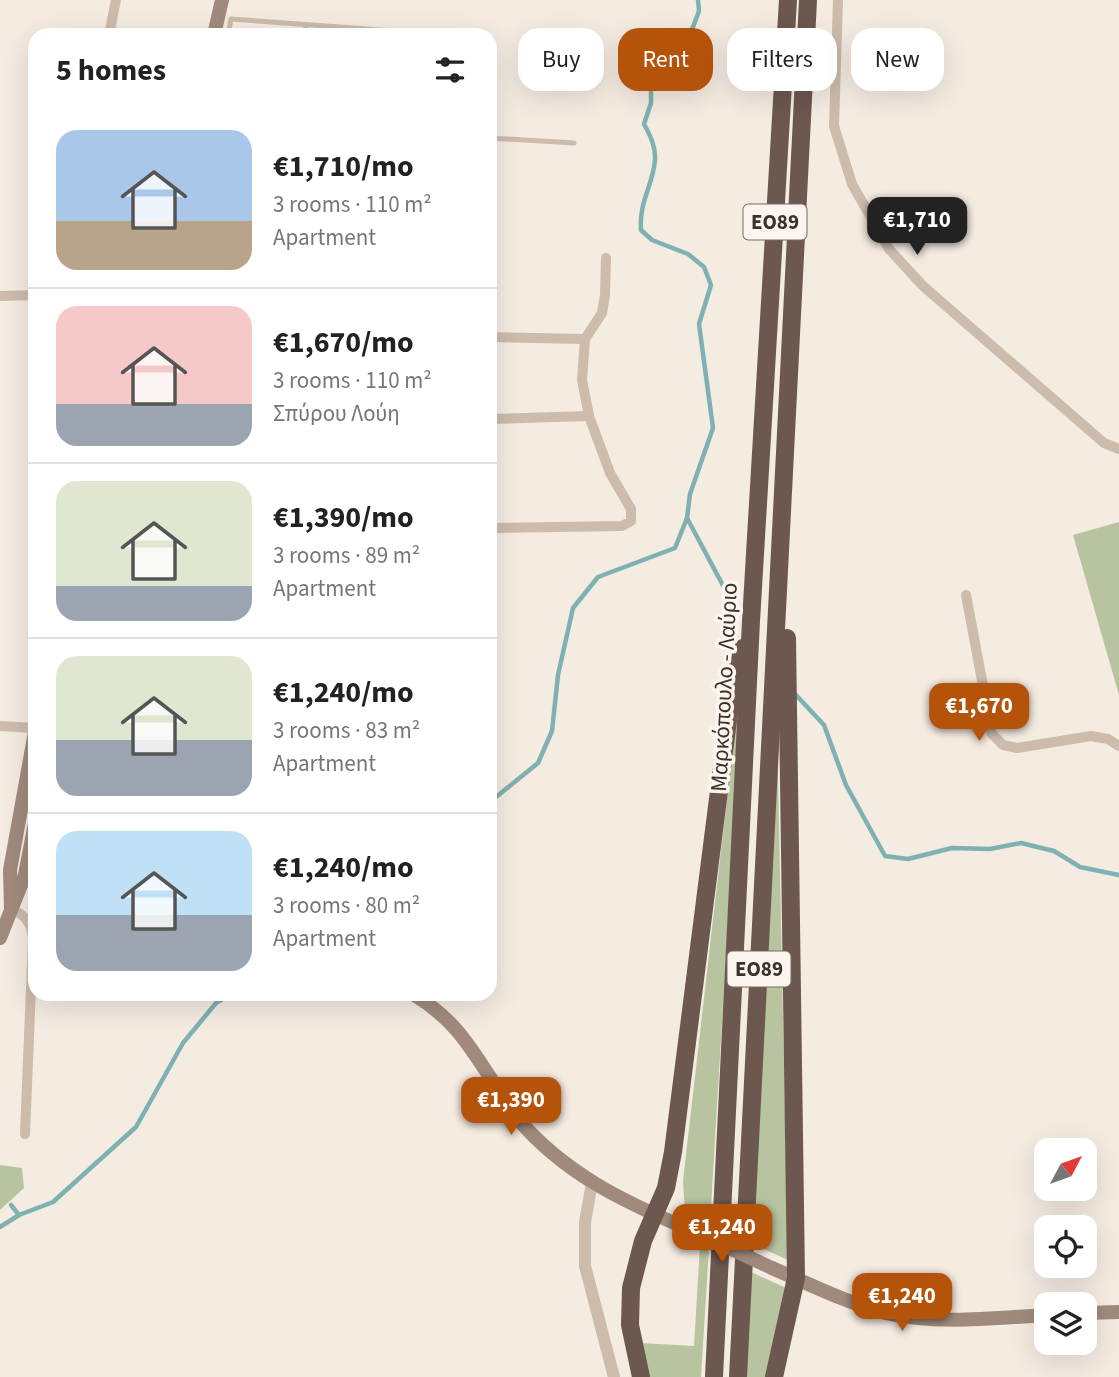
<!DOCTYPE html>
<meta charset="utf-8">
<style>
body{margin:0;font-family:"Source Sans 3",sans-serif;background:#f6f6f6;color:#222;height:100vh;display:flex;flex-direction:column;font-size:26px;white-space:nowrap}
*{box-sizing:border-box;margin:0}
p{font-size:23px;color:#767676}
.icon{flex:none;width:38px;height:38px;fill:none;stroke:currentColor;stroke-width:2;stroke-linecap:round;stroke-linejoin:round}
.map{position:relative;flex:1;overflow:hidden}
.drawer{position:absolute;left:28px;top:28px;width:469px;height:973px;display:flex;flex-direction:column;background:#fff;border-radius:21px;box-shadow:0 7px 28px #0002}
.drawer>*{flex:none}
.hud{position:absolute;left:518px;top:28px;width:495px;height:63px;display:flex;gap:14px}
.needle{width:46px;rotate:49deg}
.controls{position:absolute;left:1034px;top:1138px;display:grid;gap:14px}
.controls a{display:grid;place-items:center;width:63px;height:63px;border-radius:14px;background:#fff;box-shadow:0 7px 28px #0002;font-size:35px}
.price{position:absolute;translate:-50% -60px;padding:0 16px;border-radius:14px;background:#b45309;color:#fff;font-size:23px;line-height:46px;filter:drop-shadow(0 2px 4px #0008)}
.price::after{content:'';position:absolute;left:50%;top:42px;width:21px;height:16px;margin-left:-10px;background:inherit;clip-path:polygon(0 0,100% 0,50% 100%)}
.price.active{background:#222;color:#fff}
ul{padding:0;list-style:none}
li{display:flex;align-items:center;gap:21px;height:175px;padding:0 28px}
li+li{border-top:2px solid #e0e0e0}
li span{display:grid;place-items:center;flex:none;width:196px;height:140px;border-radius:21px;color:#555}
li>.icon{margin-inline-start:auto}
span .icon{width:84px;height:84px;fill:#fffc;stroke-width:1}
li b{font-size:30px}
h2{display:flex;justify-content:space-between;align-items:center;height:84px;padding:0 28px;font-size:30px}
.tag{padding:0 24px;border-radius:21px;background:#fff;box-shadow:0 7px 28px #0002;font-size:24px;line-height:63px}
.tag.active{background:#b45309;color:#fff}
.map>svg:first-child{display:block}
.green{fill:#b8c4a0}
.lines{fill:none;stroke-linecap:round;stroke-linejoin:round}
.stream{stroke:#7fb0b2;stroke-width:4.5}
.service{stroke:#cdbbac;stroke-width:5}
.minor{stroke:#cdbbac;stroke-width:10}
.tertiary{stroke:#cdbbac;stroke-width:12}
.secondary{stroke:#a18a7d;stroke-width:14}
.trunk{stroke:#6c584f;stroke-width:18}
.secondary-bridge{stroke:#a18a7d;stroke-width:14}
.labels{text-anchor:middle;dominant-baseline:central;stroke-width:7;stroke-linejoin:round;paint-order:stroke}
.shield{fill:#fbf5ee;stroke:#756b66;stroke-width:2}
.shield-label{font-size:21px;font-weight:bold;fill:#3b302b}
.street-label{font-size:23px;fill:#3b302b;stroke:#fbf5ee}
</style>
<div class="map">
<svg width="1119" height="1377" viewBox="0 0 1119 1377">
<rect width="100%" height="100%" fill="#f4ebe1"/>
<g class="green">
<polygon points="1119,522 1119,695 1073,535"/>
<polygon points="738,702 741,702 710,1224 685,1212 683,1181"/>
<polygon points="777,727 788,1260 750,1243"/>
<polygon points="0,1165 22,1168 24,1188 0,1210"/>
<polygon points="700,1245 709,1248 701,1377 646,1377 641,1343 694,1346"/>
<polygon points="749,1271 786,1288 768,1377 743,1377"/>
</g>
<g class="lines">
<g class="stream">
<path d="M698,0L699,11L693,27L651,83V103L644,124C650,135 656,147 655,160C653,186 639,200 641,230L652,240L688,254L704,267L711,285L699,324L713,428L690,494L687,518L735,608"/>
<polyline points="796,695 824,725 846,785 885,856 908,859 952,848 990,849 1021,843 1054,851 1080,867 1119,875"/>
<polyline points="490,799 496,797 538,763 552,731 558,675 573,608 598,577 675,548 687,518"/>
<polyline points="11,1205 19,1215"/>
<polyline points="0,1227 19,1215 53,1202 136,1127 183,1043 216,1003 231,994"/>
</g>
<g class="service">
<polyline points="228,35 231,19 449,35"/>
<polyline points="305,35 306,25"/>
<polyline points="490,138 574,143"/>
</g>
<g class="minor">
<polyline points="838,0 834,126 852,184 889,249 923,286 1104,443 1119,449"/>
<polyline points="109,35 116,0"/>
<polyline points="0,296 35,295"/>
<polyline points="490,337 585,339"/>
<polyline points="490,419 589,416"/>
<polyline points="490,528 622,526 631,521 631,509 610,473 589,416 582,380 585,339 602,313 605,295 606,258"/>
<polyline points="966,595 992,734 1003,745 1017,748 1091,736 1108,739 1119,746"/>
<polyline points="0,726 35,728"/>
<path d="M11,908C25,916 32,922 33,939L25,1134"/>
</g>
<polyline class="tertiary" points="592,1183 585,1222 585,1266 614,1377"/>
<g class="secondary">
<polyline points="214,35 222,0"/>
<polyline points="11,908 10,870 35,732"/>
<polyline points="0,938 25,875 35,823"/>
<path d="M413,994C456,1020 470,1047 497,1088C504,1098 510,1110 518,1119C564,1173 622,1201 686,1228"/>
<path d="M772,1268C809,1284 847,1303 886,1313C938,1325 994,1318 1046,1315"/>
<polyline points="1085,1313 1119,1312"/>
</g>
<g class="trunk">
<polyline points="641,1377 630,1325 631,1288 643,1241 666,1188 673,1152 733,681 743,648"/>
<polyline points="714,1377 751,621 788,0"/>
<polyline points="738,1377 808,0"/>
<polyline points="774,1377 796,1278 787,638"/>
</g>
<polyline class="secondary-bridge" points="686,1228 772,1268"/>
</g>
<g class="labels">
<g class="shield">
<rect x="743.5" y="204.5" width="63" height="35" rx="5"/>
<rect x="727.5" y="951.5" width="63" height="35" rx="5"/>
</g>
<g class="shield-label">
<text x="775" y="222">ΕΟ89</text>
<text x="759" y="969">ΕΟ89</text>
</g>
<g class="street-label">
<text transform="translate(724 687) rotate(-87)">Μαρκόπουλο - Λαύριο</text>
</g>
</g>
</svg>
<div class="controls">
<a><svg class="needle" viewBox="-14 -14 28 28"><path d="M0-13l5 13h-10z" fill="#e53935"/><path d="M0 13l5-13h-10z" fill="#767676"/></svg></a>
<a><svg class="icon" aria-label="locate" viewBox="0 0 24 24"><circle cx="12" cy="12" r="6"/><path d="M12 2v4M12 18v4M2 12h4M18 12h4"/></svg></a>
<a><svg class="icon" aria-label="layers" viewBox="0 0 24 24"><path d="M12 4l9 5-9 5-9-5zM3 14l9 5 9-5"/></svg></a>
</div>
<b class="price active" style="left:917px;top:257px">€1,710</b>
<b class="price" style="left:979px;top:743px">€1,670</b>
<b class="price" style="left:511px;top:1137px">€1,390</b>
<b class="price" style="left:722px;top:1264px">€1,240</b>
<b class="price" style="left:902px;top:1333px">€1,240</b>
<div class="hud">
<a class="tag">Buy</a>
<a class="tag active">Rent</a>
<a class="tag">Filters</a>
<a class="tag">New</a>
</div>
<section class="drawer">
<h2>5 homes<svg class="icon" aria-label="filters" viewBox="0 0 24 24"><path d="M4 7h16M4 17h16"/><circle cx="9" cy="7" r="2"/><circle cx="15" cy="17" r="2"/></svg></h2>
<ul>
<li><span style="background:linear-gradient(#a9c7e8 65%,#b9a48a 0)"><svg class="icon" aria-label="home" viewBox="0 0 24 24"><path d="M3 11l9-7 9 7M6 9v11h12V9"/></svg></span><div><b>€1,710/mo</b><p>3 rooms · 110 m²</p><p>Apartment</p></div></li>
<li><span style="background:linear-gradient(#f6c9c9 70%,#9aa5b1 0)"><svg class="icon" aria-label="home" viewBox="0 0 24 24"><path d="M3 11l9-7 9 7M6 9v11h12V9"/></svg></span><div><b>€1,670/mo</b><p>3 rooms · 110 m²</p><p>Σπύρου Λούη</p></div></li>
<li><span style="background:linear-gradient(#dfe7d0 75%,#9aa5b1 0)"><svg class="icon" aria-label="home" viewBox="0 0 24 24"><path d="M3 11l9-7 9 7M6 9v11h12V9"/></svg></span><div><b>€1,390/mo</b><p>3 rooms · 89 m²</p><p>Apartment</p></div></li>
<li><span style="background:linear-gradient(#dfe7d0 60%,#9aa5b1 0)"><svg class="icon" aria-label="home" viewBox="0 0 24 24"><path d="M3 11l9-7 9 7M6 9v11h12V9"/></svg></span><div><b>€1,240/mo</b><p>3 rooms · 83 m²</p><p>Apartment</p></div></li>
<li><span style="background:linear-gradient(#bfe0f5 60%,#9aa5b1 0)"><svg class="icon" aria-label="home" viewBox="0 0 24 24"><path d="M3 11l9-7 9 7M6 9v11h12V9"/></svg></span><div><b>€1,240/mo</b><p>3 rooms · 80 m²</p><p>Apartment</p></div></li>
</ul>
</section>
</div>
